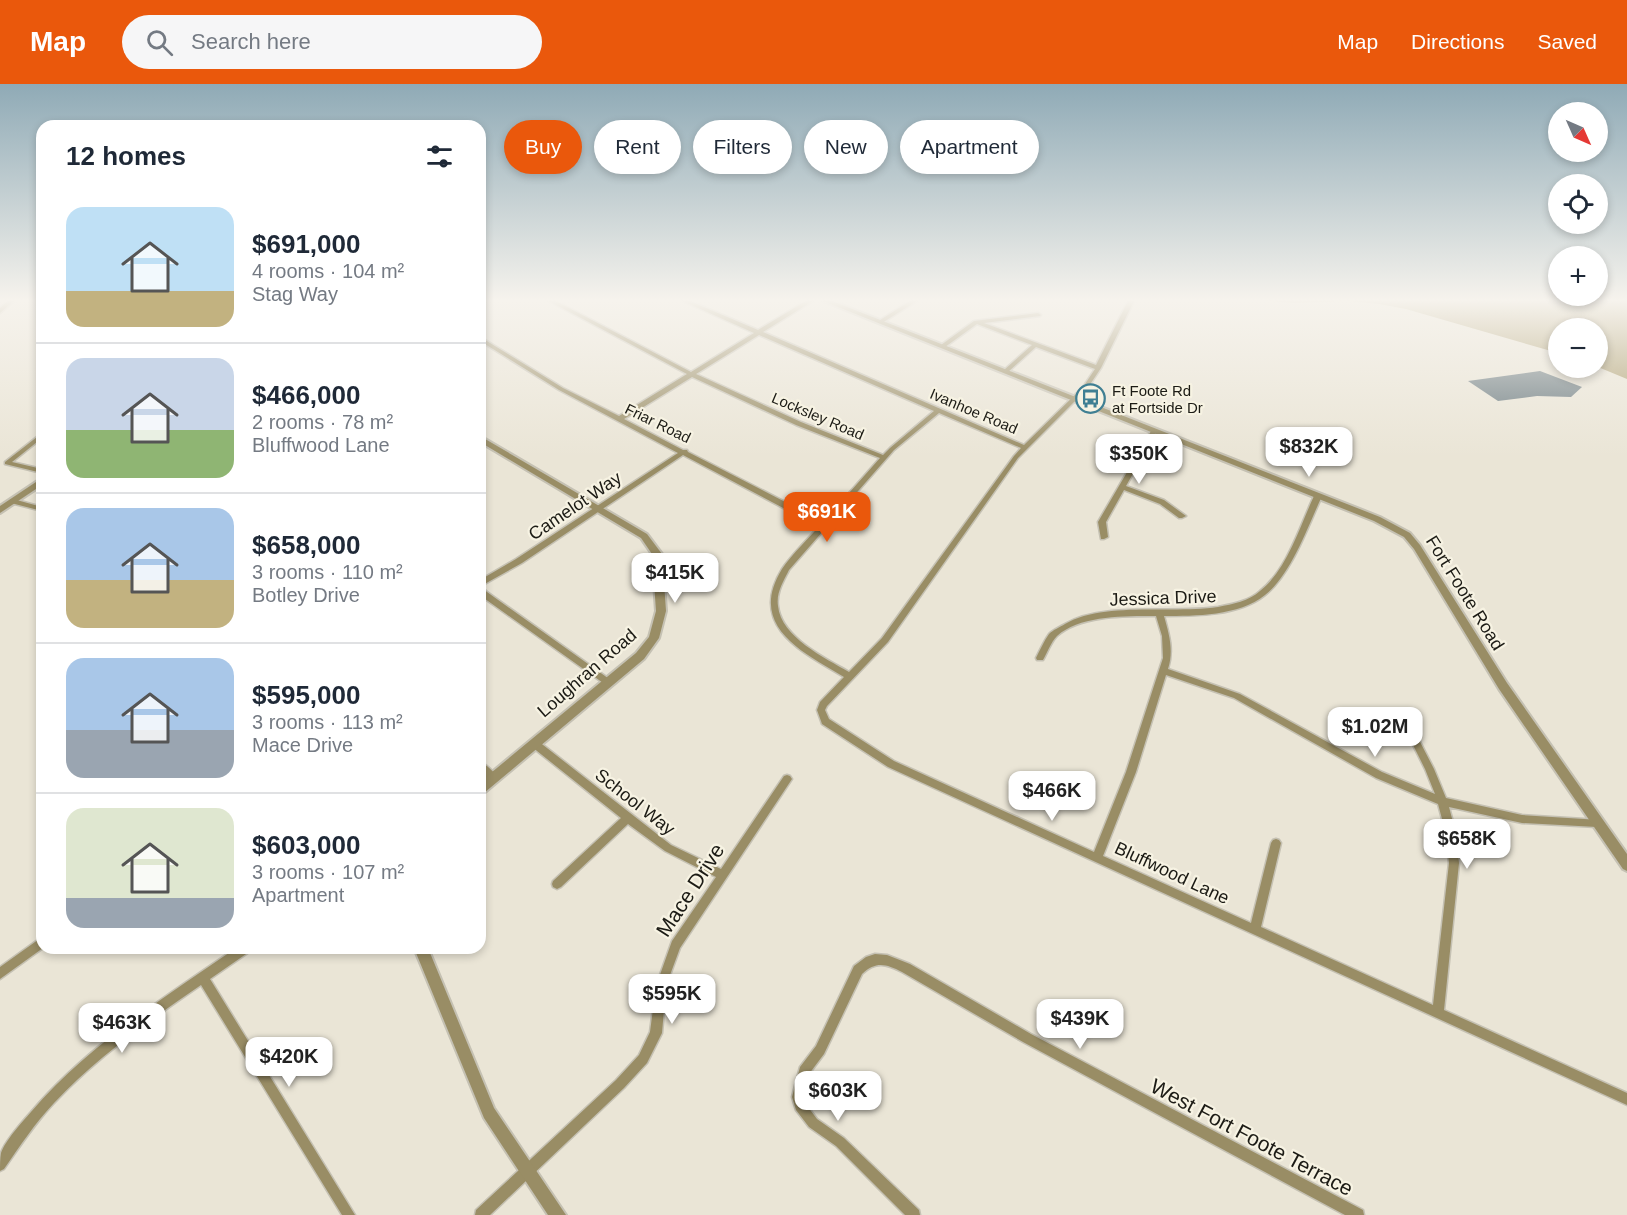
<!DOCTYPE html>
<meta charset="utf-8">
<style>
body{margin:0;font-family:Arial,sans-serif;background:#f6f6f7;color:#1f2937;height:100vh;display:flex;flex-direction:column;font-size:22px;white-space:nowrap}
*{box-sizing:border-box;margin:0}
p{font-size:20px;color:#747a83}
.icon{flex:none;width:33px;height:33px;fill:none;stroke:currentColor;stroke-width:2;stroke-linecap:round;stroke-linejoin:round}
.map{position:relative;flex:1;overflow:hidden}
.details{position:absolute;left:36px;top:36px;width:450px;height:834px;display:flex;flex-direction:column;background:#fff;border-radius:18px;box-shadow:0 3px 9px #0003}
.details>*{flex:none}
.hud{position:absolute;left:504px;top:36px;width:570px;height:54px;display:flex;gap:12px}
.needle{width:39px;rotate:135deg}
.fabs{position:absolute;left:1548px;top:18px;display:grid;gap:12px}
.fabs a{display:grid;place-items:center;width:60px;height:60px;border-radius:50%;background:#fff;box-shadow:0 3px 9px #0003;font-size:30px}
.price{position:absolute;translate:-50% -51px;padding:0 14px;border-radius:12px;background:#fff;color:#222;font-size:20px;line-height:39px;filter:drop-shadow(0 2px 3px #0008)}
.price::after{content:'';position:absolute;left:50%;top:36px;width:18px;height:14px;margin-left:-9px;background:inherit;clip-path:polygon(0 0,100% 0,50% 100%)}
.price.selected{background:#ea580c;color:#fff}
ul{padding:0;list-style:none}
li{display:flex;align-items:center;gap:18px;height:150px;padding:0 30px}
li+li{border-top:2px solid #e0e1e3}
li span{display:grid;place-items:center;flex:none;width:168px;height:120px;border-radius:18px;color:#555}
li>.icon{margin-inline-start:auto}
span .icon{width:72px;height:72px;fill:#fffc;stroke-width:1}
li b{font-size:26px}
h2{display:flex;justify-content:space-between;align-items:center;height:72px;padding:0 30px;font-size:26px}
.tag{padding:0 21px;border-radius:27px;background:#fff;box-shadow:0 3px 9px #0003;font-size:21px;line-height:54px}
.tag.selected{background:#ea580c;color:#fff}
header{display:flex;align-items:center;gap:36px;box-sizing:border-box;height:84px;padding:0 30px;background:#ea580c;color:#fff}
header strong{font-size:28px}
nav{display:flex;gap:33px;margin-inline-start:auto;font-size:21px}
.search{width:420px;height:54px;background:#f6f6f7;display:flex;align-items:center;gap:15px;box-sizing:border-box;padding:0 21px;border-radius:33px;color:#747a83;font-size:22px}
.map>svg:first-child{display:block}
.water{fill:#aa9b6b}
.building{fill:#68787e}
.lines{fill:none;stroke-linecap:round;stroke-linejoin:round}
.minor-casing{stroke:#c5c1b3;stroke-width:3}
.tertiary-casing{stroke:#c5c1b3;stroke-width:4}
.minor{fill:#998d65;fill-rule:evenodd}
.tertiary{fill:#998d65;fill-rule:evenodd}
.labels{text-anchor:middle;dominant-baseline:central;stroke-width:4.5;stroke-linejoin:round;paint-order:stroke}
.far-poi-label{font-size:15px;fill:#1c1b15;stroke:#f7f3e3;text-anchor:start}
.far-street-label{font-size:15px;fill:#1c1b15;stroke:#f7f3e3}
.street-label{font-size:18px;fill:#1c1b15;stroke:#f7f3e3}
.near-street-label{font-size:21px;fill:#1c1b15;stroke:#f7f3e3}
</style>
<header>
<strong>Map</strong>
<div class="search"><svg class="icon" aria-label="search" viewBox="0 0 24 24"><circle cx="10" cy="10" r="6"/><path d="M15 15l6 6"/></svg>Search here</div>
<nav><a>Map</a><a>Directions</a><a>Saved</a></nav>
</header>
<div class="map">
<svg width="1627" height="1131" viewBox="0 0 1627 1131">
<rect width="100%" height="100%" fill="#eae5d6"/>
<polygon class="water" points="1248,215 1627,215 1627,295 1598,283 1598,244 1558,244 1558,269 1406,225 1379,220 1348,217 1293,219"/>
<polygon class="building" points="1540,287 1582,303 1571,313 1537,312 1498,317 1468,297"/>
<g class="lines">
<defs>
<g id="minor">
<polygon points="10,215 16,215 0,229 0,224"/>
<path d="M545,215H552L691,288L754,249L678,215H685L758,246L809,215H816L763,248L1024,361L1083,303L1095,285L1036,263L1008,288H1004V286L1032,261L977,240L945,263H941V261L974,237L1038,229L1041,231L1040,232L984,239L1096,281L1129,215H1135L1101,284L1087,305L1018,374L888,558L827,622L825,626L829,635L894,677L1094,768L1126,688L1163,574L1162,552L1156,532C1126,532 1080,531 1057,552C1051,558 1047,569 1043,576H1037L1036,574C1040,566 1044,557 1049,550C1053,546 1060,543 1065,540C1103,517 1173,530 1218,523C1233,520 1249,517 1260,507C1287,486 1300,442 1314,412L1318,410H1320L1322,412C1308,442 1291,491 1265,511C1239,532 1195,532 1164,532C1169,550 1174,566 1168,585L1240,610L1382,688L1435,710L1425,685L1410,655L1411,652L1414,651L1417,652L1434,685L1446,714L1522,731L1600,736L1602,739L1600,742L1597,743L1522,739L1449,723L1455,746L1459,779L1444,926L1627,1009V1021L888,683L822,640L821,637L817,626L820,618L844,593C802,568 747,542 782,485C792,470 810,453 822,439L787,426L683,371L522,479L481,502L487,508L612,597L613,599L612,601H606L481,512L480,510V496L516,475L678,369L559,306L480,257V253L482,254L563,304L619,332L687,290ZM759,251L934,327L890,364L883,371L801,338L696,290ZM692,293L796,341L880,374L826,435L793,422L688,368L687,366H683L624,335ZM939,329L1021,364L1014,372L882,554L849,588C825,574 781,553 778,522C776,509 783,498 789,486L894,366ZM1166,591L1234,614L1376,694L1438,720L1445,746L1449,779L1433,921L1261,843L1281,759L1279,756L1276,755L1273,756L1271,759L1251,839L1103,772L1136,688Z"/>
<polygon points="913,215 920,215 882,239 877,238"/>
<polygon points="1154,345 1157,347 1126,402 1164,416 1186,432 1182,434 1179,434 1160,420 1124,406 1106,438 1108,453 1104,455 1101,455 1098,438 1151,347"/>
<polygon points="42,349 42,354 12,378 42,385 42,389 5,380 5,378"/>
<polygon points="11,415 13,415 42,423 42,427 11,419 9,417"/>
<polygon points="535,656 538,657 671,761 721,785 784,692 787,691 790,692 792,695 680,864 666,902 662,949 647,979 624,1004 490,1131 475,1131 476,1126 616,996 639,971 650,948 656,902 672,857 716,793 665,767 628,740 561,803 557,805 553,803 552,800 553,797 621,734 532,663 530,660 532,657"/>
<path d="M480,678C486,680 494,688 498,694L496,697C489,699 485,692 480,688Z"/>
<polygon points="42,853 43,864 0,895 0,883"/>
<path d="M236,864H250L249,868L210,895L355,1131H342L201,901C150,936 97,973 54,1019C35,1039 20,1062 4,1085L0,1087C0,1082 0,1074 1,1069C5,1057 22,1038 31,1028C88,961 164,914 236,864Z"/>
<path d="M875,870L887,871L910,880L1031,950L1363,1126L1364,1131H1345L1023,958L902,888C886,880 876,877 862,890L824,970L809,990L804,1013L805,1019L817,1035L844,1054L919,1126L920,1131H905L836,1062L809,1043L796,1026L792,1013L800,983L816,962L854,882L866,873Z"/>
</g>
<g id="tertiary">
<polygon points="818,215 827,215 1380,433 1410,449 1420,461 1507,599 1627,770 1627,787 1623,785 1499,605 1414,465 1404,453 1374,437"/>
<polygon points="480,352 647,450 662,470 666,527 659,554 644,575 484,709 480,710 480,698 636,569 649,553 656,527 652,470 641,454 480,358"/>
<polygon points="42,394 42,401 0,429 0,422"/>
<polygon points="414,864 428,864 494,1024 566,1131 548,1131 484,1034"/>
</g>
</defs>
<use href="#minor" class="minor-casing"/>
<use href="#tertiary" class="tertiary-casing"/>
<use href="#minor" class="minor"/>
<use href="#tertiary" class="tertiary"/>
</g>
<linearGradient id="sky" x2="0" y2="1"><stop stop-color="#8faab6"/><stop offset="0.58" stop-color="#f6f3ed"/><stop offset="1" stop-color="#f6f3ed" stop-opacity="0"/></linearGradient>
<rect width="1627" height="373" fill="url(#sky)"/>
<defs>
<symbol id="bus-ring" viewBox="-11 -11 22 22"><circle r="9.5" fill="#f7f3e3" stroke="#3f7f93" stroke-width="1.5"/><path d="M-5-6H5V4H4V6H2V4H-2V6H-4V4H-5ZM-3.5-4V0h7V-4ZM-3.5 1.2v1.5H-2V1.2ZM2 1.2v1.5H3.5V1.2Z" fill="#3f7f93"/></symbol>
</defs>
<g fill-rule="evenodd">
<use href="#bus-ring" x="1074" y="298" width="33" height="33"/>
</g>
<g class="labels">
<g class="far-poi-label">
<text x="1112" y="306">Ft Foote Rd<tspan x="1112" dy="17">at Fortside Dr</tspan></text>
</g>
<g class="far-street-label">
<text transform="translate(974 327) rotate(23)">Ivanhoe Road</text>
<text transform="translate(818 332) rotate(23)">Locksley Road</text>
<text transform="translate(658 339) rotate(26)">Friar Road</text>
</g>
<g class="street-label">
<text transform="translate(575 422) rotate(-34)">Camelot Way</text>
<text transform="translate(1465 509) rotate(58)">Fort Foote Road</text>
<text transform="translate(1163 514) rotate(-2)">Jessica Drive</text>
<text transform="translate(587 589) rotate(-41)">Loughran Road</text>
<text transform="translate(635 718) rotate(38)">School Way</text>
<text transform="translate(1172 789) rotate(25)">Bluffwood Lane</text>
</g>
<g class="near-street-label">
<text transform="translate(690 806) rotate(-57)">Mace Drive</text>
<text transform="translate(1252 1053) rotate(28)">West Fort Foote Terrace</text>
</g>
</g>
</svg>
<div class="fabs">
<a><svg class="needle" viewBox="-14 -14 28 28"><path d="M0-13l5 13h-10z" fill="#e53935"/><path d="M0 13l5-13h-10z" fill="#747a83"/></svg></a>
<a><svg class="icon" aria-label="locate" viewBox="0 0 24 24"><circle cx="12" cy="12" r="6"/><path d="M12 2v4M12 18v4M2 12h4M18 12h4"/></svg></a>
<a>+</a>
<a>−</a>
</div>
<b class="price" style="left:1309px;top:394px">$832K</b>
<b class="price" style="left:1139px;top:401px">$350K</b>
<b class="price selected" style="left:827px;top:459px">$691K</b>
<b class="price" style="left:675px;top:520px">$415K</b>
<b class="price" style="left:1375px;top:674px">$1.02M</b>
<b class="price" style="left:1052px;top:738px">$466K</b>
<b class="price" style="left:1467px;top:786px">$658K</b>
<b class="price" style="left:672px;top:941px">$595K</b>
<b class="price" style="left:1080px;top:966px">$439K</b>
<b class="price" style="left:122px;top:970px">$463K</b>
<b class="price" style="left:289px;top:1004px">$420K</b>
<b class="price" style="left:838px;top:1038px">$603K</b>
<div class="hud">
<a class="tag selected">Buy</a>
<a class="tag">Rent</a>
<a class="tag">Filters</a>
<a class="tag">New</a>
<a class="tag">Apartment</a>
</div>
<section class="details">
<h2>12 homes<svg class="icon" aria-label="filters" viewBox="0 0 24 24"><path d="M4 7h16M4 17h16"/><circle cx="9" cy="7" r="2"/><circle cx="15" cy="17" r="2"/></svg></h2>
<ul>
<li><span style="background:linear-gradient(#bfe0f5 70%,#c2b280 0)"><svg class="icon" aria-label="home" viewBox="0 0 24 24"><path d="M3 11l9-7 9 7M6 9v11h12V9"/></svg></span><div><b>$691,000</b><p>4 rooms · 104 m²</p><p>Stag Way</p></div></li>
<li><span style="background:linear-gradient(#c9d6e8 60%,#8fb573 0)"><svg class="icon" aria-label="home" viewBox="0 0 24 24"><path d="M3 11l9-7 9 7M6 9v11h12V9"/></svg></span><div><b>$466,000</b><p>2 rooms · 78 m²</p><p>Bluffwood Lane</p></div></li>
<li><span style="background:linear-gradient(#a9c7e8 60%,#c2b280 0)"><svg class="icon" aria-label="home" viewBox="0 0 24 24"><path d="M3 11l9-7 9 7M6 9v11h12V9"/></svg></span><div><b>$658,000</b><p>3 rooms · 110 m²</p><p>Botley Drive</p></div></li>
<li><span style="background:linear-gradient(#a9c7e8 60%,#9aa5b1 0)"><svg class="icon" aria-label="home" viewBox="0 0 24 24"><path d="M3 11l9-7 9 7M6 9v11h12V9"/></svg></span><div><b>$595,000</b><p>3 rooms · 113 m²</p><p>Mace Drive</p></div></li>
<li><span style="background:linear-gradient(#dfe7d0 75%,#9aa5b1 0)"><svg class="icon" aria-label="home" viewBox="0 0 24 24"><path d="M3 11l9-7 9 7M6 9v11h12V9"/></svg></span><div><b>$603,000</b><p>3 rooms · 107 m²</p><p>Apartment</p></div></li>
</ul>
</section>
</div>
